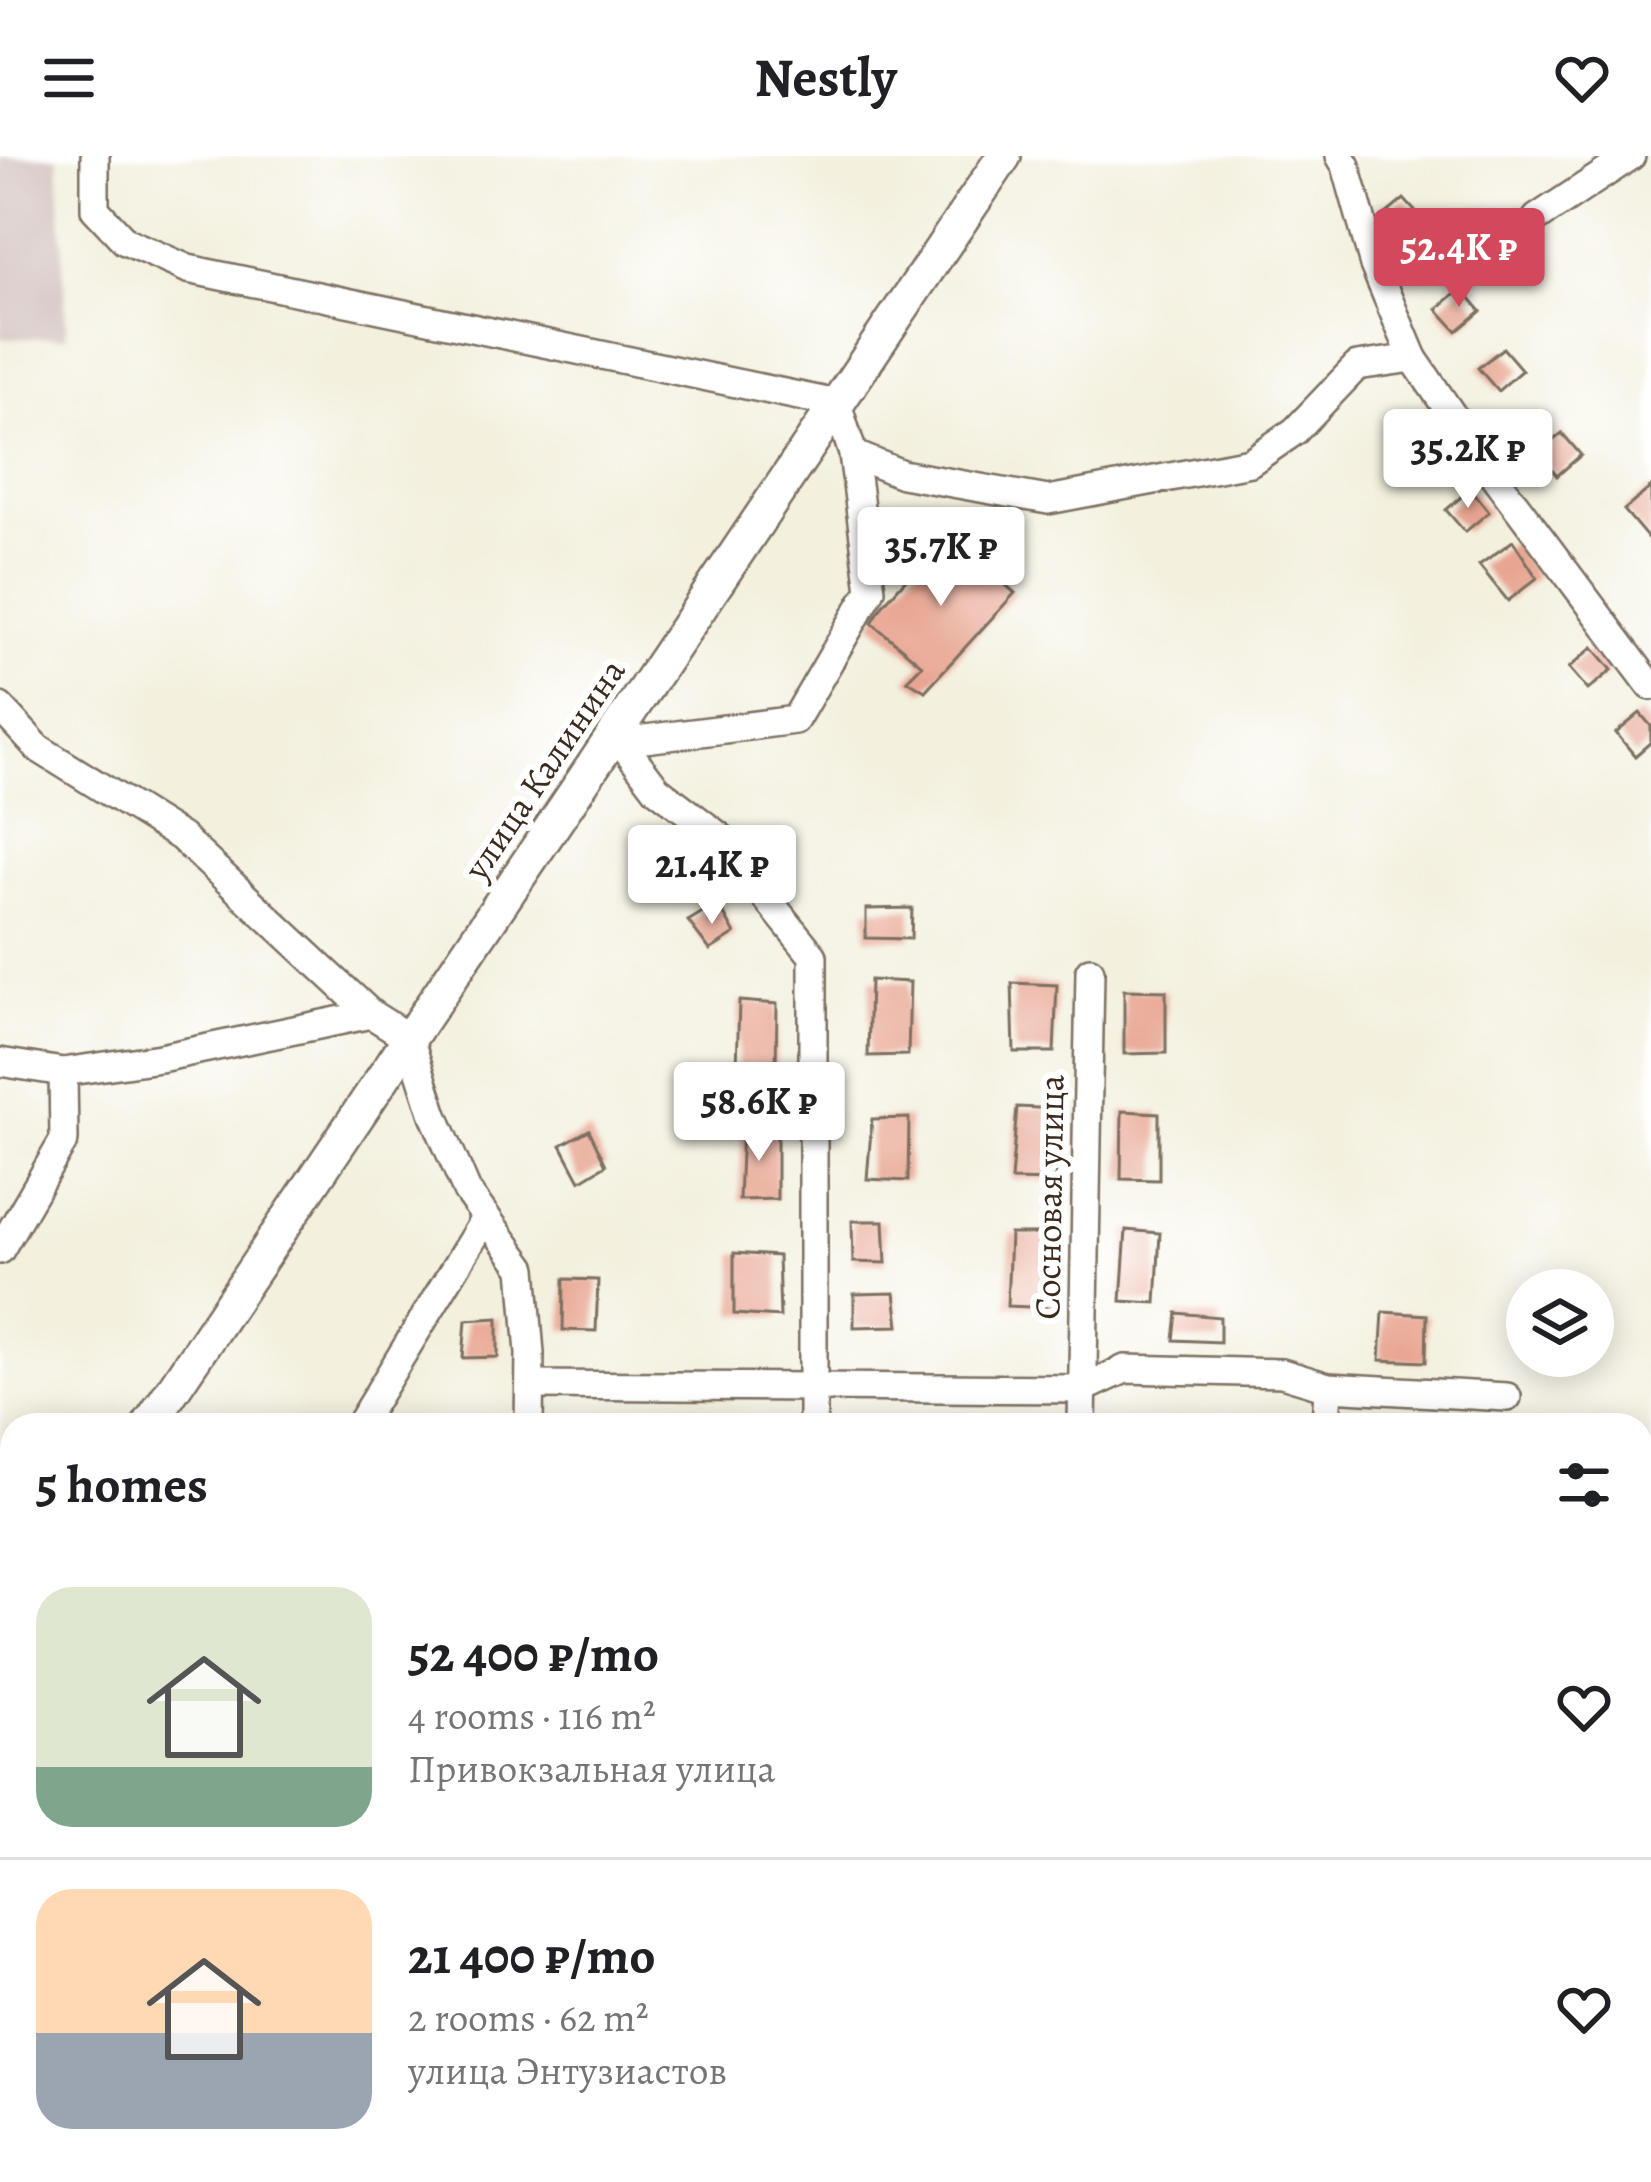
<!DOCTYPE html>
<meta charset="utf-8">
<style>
body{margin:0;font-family:Alegreya,serif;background:#f6f6f6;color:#202124;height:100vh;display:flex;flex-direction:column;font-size:45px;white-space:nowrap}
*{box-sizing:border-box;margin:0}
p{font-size:39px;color:#757577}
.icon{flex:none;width:66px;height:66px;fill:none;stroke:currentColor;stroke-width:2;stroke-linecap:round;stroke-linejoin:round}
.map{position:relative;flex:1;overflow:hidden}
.sheet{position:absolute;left:0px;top:1257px;width:1653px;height:771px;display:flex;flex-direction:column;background:#fff;border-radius:36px 36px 0 0;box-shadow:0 6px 30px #0003}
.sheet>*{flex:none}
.fabs{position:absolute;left:1506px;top:1113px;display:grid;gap:24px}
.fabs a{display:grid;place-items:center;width:108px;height:108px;border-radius:50%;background:#fff;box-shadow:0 6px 30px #0003;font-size:60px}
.price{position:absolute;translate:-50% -102px;padding:0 27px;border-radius:12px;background:#fff;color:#222;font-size:39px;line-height:78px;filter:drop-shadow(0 3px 6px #0008)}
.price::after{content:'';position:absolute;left:50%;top:72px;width:36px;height:27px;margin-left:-18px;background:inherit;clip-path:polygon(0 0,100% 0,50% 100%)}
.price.selected{background:#d1495b;color:#fff}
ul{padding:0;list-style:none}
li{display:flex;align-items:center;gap:36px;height:300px;padding:0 36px}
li+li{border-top:3px solid #e0e0e0}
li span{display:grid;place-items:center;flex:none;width:336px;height:240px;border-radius:36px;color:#555}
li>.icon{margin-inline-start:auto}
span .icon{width:144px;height:144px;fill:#fffc;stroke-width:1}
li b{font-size:51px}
h2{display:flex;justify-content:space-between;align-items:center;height:144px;padding:0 36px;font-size:51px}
header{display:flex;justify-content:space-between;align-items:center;height:156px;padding:0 36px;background:#fff;font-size:54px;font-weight:700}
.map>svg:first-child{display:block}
.industrial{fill:#d1c0bc}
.building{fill:#e8a591}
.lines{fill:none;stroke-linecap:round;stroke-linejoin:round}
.minor-casing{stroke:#7b6f61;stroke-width:32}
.major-casing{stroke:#7b6f61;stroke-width:38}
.minor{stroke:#fff;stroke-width:27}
.major{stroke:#fff;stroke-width:33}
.labels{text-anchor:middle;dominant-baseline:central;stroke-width:12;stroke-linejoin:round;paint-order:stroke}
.street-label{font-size:36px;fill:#3b2a1e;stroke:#fff}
</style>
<header><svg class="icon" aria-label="menu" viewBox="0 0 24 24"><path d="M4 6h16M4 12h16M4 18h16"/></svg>Nestly<svg class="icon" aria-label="heart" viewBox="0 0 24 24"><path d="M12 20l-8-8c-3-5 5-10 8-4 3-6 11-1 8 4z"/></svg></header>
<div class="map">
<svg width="1651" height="2026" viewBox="0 0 1651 2026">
<rect width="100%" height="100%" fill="#fff"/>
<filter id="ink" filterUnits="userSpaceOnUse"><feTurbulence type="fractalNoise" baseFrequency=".00833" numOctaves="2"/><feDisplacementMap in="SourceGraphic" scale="24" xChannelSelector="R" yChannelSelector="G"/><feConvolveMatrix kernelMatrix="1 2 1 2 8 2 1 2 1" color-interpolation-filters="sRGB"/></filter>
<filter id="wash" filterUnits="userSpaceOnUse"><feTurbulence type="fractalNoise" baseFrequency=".004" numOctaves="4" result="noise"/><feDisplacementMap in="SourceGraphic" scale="48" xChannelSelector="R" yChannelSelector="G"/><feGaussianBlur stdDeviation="2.7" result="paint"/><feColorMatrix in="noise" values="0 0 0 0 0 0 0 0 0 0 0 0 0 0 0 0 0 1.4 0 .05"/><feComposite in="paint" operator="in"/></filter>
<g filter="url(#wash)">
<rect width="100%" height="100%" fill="#f3f0de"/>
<polygon class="industrial" points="0,0 58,0 67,181 0,183"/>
<g id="blocks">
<g class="building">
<polygon points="1404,43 1424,65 1400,85 1380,63"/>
<polygon points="1461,132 1481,155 1457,175 1437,153"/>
<polygon points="1503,192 1522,214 1498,235 1478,212"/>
<polygon points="1562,277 1581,299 1557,320 1538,297"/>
<polygon points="1651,331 1651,386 1624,354"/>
<polygon points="1470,333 1489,356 1465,376 1446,354"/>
<polygon points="946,378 1015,437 925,535 907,524 922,509 872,467 883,449"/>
<polygon points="1513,385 1537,422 1508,445 1479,409"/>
<polygon points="1593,491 1612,514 1588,534 1569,512"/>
<polygon points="1640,557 1651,570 1651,586 1635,600 1616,577"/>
<polygon points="718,747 735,778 710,794 688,765"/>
<polygon points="912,752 911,783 866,782 866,753"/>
<polygon points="870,824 910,826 908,899 868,900"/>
<polygon points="1012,827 1057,829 1054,896 1014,896"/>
<polygon points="1124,834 1166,835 1166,897 1124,898"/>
<polygon points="739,845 777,848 776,914 737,912"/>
<polygon points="1017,951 1060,953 1055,1025 1011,1024"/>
<polygon points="1122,955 1159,957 1159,1024 1121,1023"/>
<polygon points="909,962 908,1025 867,1023 872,963"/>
<polygon points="742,971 777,973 777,1043 739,1044"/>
<polygon points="589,974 606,1009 580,1025 561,989"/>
<polygon points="852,1065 884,1065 886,1107 853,1106"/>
<polygon points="1126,1074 1160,1077 1156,1147 1121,1145"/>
<polygon points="1010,1078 1050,1078 1054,1152 1007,1150"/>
<polygon points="734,1097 778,1100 780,1161 734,1158"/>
<polygon points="564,1123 598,1124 596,1175 563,1174"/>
<polygon points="895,1137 899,1170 854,1171 854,1138"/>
<polygon points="1383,1156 1427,1159 1426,1206 1380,1204"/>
<polygon points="1177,1157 1220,1161 1220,1186 1174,1184"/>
<polygon points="498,1162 498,1201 463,1202 466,1164"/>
</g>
</g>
</g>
<g filter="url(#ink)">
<use href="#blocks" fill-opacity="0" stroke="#7b6f61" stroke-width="3"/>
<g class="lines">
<defs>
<g id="minor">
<polyline points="95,0 95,53 125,85 188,113 837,248 853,298 871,434 795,564 621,586"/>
<polyline points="1340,0 1346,10 1374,109 1413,202 1491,316 1651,530"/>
<polyline points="1537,62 1631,0"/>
<polyline points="853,298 902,318 1048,344 1250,306 1295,275 1357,210 1413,202"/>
<polyline points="0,551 38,592 181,681 371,858 409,882 434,959 467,1035 523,1112 530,1197 529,1269"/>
<polyline points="621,573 621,586 657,633 736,693 768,744 813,800 813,1269"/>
<polyline points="0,906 63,916 160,902 371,858"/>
<polyline points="0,1094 64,984 63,916"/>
<polyline points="530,1229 1082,1233 1125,1213 1282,1217 1328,1231 1507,1241"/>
<polyline points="359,1269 486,1061"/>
<polyline points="1082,1269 1090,815"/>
<polyline points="1326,1269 1328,1231"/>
<polyline points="0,1724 12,1709"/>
<polyline points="0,1905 12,1907"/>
<polyline points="1641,1918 1651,1919"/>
<polyline points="727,2016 731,2026"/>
<polyline points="1202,2016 1203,2026"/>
<polyline points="139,2026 145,2016"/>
<polyline points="764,2026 769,2016"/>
<polyline points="1552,2026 1553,2016"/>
</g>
<g id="major">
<polyline points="149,1269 1004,0"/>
<polyline points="0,1490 12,1472"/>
</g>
</defs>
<use href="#minor" class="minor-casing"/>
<use href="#major" class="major-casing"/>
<use href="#minor" class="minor"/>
<use href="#major" class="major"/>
</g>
</g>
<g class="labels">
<g class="street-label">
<text transform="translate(544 613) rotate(-56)">улица Калинина</text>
<text transform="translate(1049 1041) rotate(-89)">Сосновая улица</text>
</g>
</g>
</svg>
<div class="fabs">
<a><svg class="icon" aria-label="layers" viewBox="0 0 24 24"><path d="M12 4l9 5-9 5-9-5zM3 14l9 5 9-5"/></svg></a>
</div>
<b class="price selected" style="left:1459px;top:154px">52.4K ₽</b>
<b class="price" style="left:1468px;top:355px">35.2K ₽</b>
<b class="price" style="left:941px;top:453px">35.7K ₽</b>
<b class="price" style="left:712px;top:771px">21.4K ₽</b>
<b class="price" style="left:759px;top:1008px">58.6K ₽</b>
<section class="sheet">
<h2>5 homes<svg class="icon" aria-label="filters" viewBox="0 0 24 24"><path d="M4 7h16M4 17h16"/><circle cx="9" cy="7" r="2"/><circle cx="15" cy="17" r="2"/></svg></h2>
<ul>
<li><span style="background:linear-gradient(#dfe7d0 75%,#7fa58c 0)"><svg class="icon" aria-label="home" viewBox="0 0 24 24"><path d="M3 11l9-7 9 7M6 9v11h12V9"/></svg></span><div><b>52 400 ₽/mo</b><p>4 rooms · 116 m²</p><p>Привокзальная улица</p></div><svg class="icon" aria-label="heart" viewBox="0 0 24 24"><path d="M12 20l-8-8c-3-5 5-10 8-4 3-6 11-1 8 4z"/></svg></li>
<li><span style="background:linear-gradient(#ffd9b3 60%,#9aa5b1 0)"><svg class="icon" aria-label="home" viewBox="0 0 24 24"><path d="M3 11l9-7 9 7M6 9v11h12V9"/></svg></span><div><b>21 400 ₽/mo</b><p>2 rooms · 62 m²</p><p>улица Энтузиастов</p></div><svg class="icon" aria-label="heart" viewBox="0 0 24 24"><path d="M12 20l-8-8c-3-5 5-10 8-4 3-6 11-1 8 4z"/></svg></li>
</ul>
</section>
</div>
